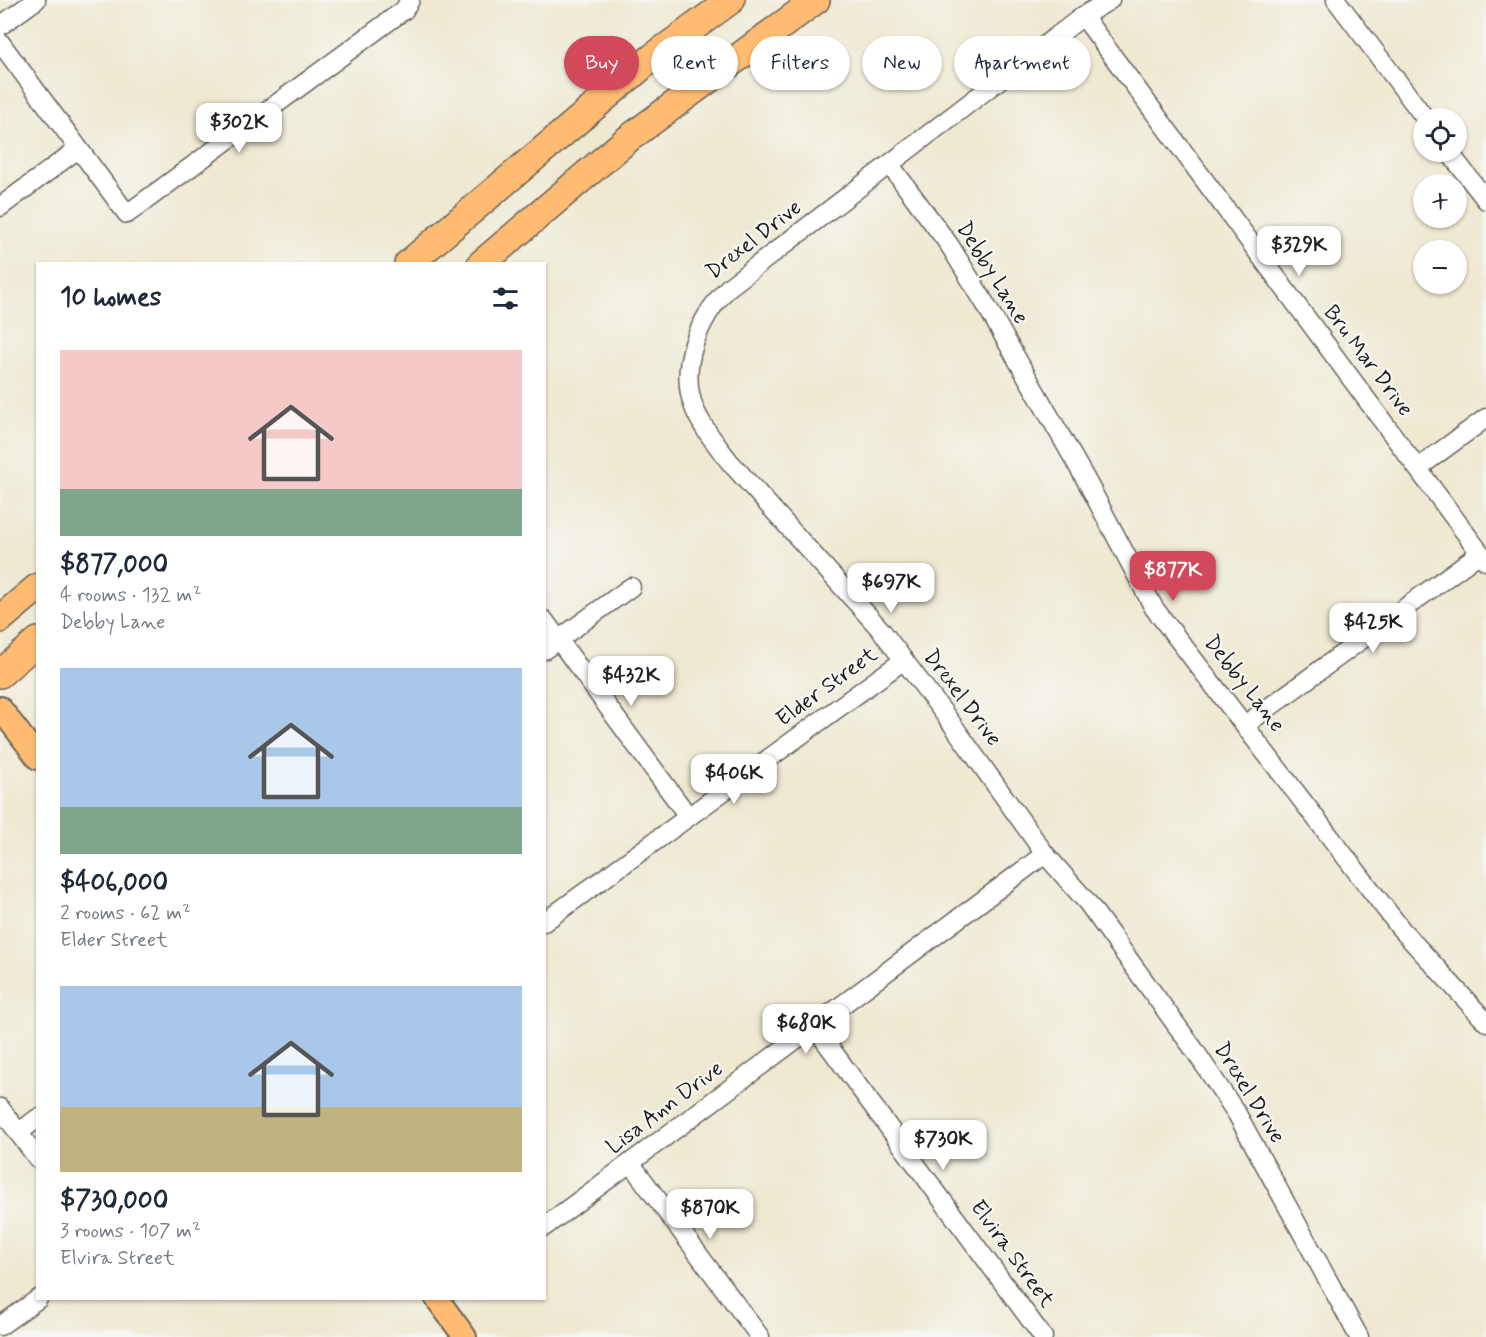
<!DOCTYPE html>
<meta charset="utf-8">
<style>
body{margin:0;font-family:Mynerve,sans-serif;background:#f6f6f7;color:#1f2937;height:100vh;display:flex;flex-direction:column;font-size:22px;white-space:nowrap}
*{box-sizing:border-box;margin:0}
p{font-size:20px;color:#747a83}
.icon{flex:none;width:33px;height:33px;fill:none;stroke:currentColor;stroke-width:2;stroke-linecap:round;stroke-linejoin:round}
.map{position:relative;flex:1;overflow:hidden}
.side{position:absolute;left:36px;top:262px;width:510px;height:1038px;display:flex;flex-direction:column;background:#fff;border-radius:0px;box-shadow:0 2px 4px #0004}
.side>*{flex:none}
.hud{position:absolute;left:564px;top:36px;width:570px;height:54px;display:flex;gap:12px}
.controls{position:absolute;left:1413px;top:108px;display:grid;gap:12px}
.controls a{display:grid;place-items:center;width:54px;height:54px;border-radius:50%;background:#fff;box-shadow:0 2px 4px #0004;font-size:30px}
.price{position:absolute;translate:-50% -51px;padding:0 14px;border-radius:12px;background:#fff;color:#222;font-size:20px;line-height:39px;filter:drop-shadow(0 2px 3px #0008)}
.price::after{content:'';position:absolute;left:50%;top:36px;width:18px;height:14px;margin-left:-9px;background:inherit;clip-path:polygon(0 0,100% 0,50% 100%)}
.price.selected{background:#d1495b;color:#fff}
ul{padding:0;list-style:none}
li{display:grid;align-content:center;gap:12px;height:318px;padding:0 24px}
li span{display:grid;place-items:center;height:186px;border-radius:0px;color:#555}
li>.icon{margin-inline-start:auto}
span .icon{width:108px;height:108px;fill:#fffc;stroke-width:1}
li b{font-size:26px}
h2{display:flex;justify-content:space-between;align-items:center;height:72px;padding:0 24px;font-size:26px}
.tag{padding:0 21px;border-radius:27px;background:#fff;box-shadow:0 2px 4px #0004;font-size:21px;line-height:54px}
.tag.selected{background:#d1495b;color:#fff}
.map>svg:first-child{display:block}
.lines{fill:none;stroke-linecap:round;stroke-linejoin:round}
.minor-casing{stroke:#66645c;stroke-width:21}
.major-casing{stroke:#66645c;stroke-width:26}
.highway-casing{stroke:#66645c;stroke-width:30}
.minor{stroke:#fff;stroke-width:18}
.major{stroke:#ffbb71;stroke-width:22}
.highway{stroke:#ffbb71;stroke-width:27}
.labels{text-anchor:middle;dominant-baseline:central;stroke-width:4.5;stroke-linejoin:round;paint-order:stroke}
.street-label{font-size:22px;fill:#1c1c1c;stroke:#f6f6f2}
</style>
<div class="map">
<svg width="1486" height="1337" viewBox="0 0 1486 1337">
<rect width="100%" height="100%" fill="#f6f6f2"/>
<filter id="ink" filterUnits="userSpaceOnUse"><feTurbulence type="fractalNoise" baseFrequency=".0167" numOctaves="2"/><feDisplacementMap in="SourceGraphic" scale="12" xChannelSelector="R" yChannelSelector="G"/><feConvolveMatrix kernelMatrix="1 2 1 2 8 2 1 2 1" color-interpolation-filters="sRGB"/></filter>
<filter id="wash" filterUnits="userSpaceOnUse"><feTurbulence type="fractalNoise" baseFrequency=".008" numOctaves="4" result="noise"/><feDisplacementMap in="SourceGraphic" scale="24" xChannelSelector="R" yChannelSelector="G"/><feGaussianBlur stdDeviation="1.35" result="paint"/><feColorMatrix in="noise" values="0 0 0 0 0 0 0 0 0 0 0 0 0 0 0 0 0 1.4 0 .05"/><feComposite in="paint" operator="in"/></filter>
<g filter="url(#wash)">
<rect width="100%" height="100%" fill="#efe9d2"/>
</g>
<g filter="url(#ink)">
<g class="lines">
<defs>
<g id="minor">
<path d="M1110,0L1083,16L729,287C699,318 677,367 695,410C703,429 717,445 729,461L881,630L952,724L1045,854L1087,902L1193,1048L1237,1114L1359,1337"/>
<polyline points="1336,0 1425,118"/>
<polyline points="1083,16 1486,561"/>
<polyline points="0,26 36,0"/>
<polyline points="0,42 127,214 404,10 410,0"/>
<polyline points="1449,152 1486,200"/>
<polyline points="890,165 950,246 983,300 1086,480 1154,608 1401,929 1486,1022"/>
<polyline points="0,207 78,149"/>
<polyline points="1418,468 1486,418"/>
<polyline points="544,620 688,816"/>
<polyline points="544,650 631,587"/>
<polyline points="1245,725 1480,553"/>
<polyline points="544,922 904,660"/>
<polyline points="814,1026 1043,1337"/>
<polyline points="0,1108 38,1159"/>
<polyline points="18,1133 38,1118"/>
<polyline points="631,1164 760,1337"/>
<polyline points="544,1227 1045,854"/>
<polyline points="0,1326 38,1299"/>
</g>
<g id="major">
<polyline points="0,708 38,758"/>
<polyline points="437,1299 465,1337"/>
</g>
<g id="highway">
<polyline points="408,264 653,57 731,0"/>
<polyline points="481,264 628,139 816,0"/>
<polyline points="0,619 38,587"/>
<polyline points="0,674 38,641"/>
</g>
</defs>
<use href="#minor" class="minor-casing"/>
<use href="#major" class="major-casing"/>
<use href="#highway" class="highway-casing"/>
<use href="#minor" class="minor"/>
<use href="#major" class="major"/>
<use href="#highway" class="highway"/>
</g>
</g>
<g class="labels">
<g class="street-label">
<text transform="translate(754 240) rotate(-38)">Drexel Drive</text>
<text transform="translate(992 273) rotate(58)">Debby Lane</text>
<text transform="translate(1368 361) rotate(53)">Bru Mar Drive</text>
<text transform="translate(1244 684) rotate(52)">Debby Lane</text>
<text transform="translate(827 687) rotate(-36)">Elder Street</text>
<text transform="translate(962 698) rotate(53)">Drexel Drive</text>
<text transform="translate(1249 1093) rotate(58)">Drexel Drive</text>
<text transform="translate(665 1108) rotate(-37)">Lisa Ann Drive</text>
<text transform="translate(1012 1254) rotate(54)">Elvira Street</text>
</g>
</g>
</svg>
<div class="controls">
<a><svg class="icon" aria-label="locate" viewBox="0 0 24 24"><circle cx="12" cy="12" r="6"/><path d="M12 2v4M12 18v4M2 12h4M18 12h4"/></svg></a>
<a>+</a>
<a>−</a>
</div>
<b class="price" style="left:239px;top:154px">$302K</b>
<b class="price" style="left:1299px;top:277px">$329K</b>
<b class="price selected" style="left:1173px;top:602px">$877K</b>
<b class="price" style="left:891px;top:614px">$697K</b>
<b class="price" style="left:1373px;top:654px">$425K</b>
<b class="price" style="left:631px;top:707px">$432K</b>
<b class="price" style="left:734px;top:805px">$406K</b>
<b class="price" style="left:806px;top:1055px">$680K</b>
<b class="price" style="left:943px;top:1171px">$730K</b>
<b class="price" style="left:710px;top:1240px">$870K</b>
<div class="hud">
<a class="tag selected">Buy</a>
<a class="tag">Rent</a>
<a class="tag">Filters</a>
<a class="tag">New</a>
<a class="tag">Apartment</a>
</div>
<section class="side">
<h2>10 homes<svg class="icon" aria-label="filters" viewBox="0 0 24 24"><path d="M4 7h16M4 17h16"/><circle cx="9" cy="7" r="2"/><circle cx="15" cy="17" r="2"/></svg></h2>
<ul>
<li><span style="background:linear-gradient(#f6c9c9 75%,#7fa58c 0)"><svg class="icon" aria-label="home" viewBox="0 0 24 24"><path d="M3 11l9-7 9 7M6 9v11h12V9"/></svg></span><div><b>$877,000</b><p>4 rooms · 132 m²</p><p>Debby Lane</p></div></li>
<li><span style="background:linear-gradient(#a9c7e8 75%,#7fa58c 0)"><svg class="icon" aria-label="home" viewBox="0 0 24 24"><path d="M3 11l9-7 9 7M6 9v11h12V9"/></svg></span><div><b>$406,000</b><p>2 rooms · 62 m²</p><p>Elder Street</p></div></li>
<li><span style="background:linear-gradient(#a9c7e8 65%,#c2b280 0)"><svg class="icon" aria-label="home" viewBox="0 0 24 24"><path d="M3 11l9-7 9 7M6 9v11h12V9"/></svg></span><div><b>$730,000</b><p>3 rooms · 107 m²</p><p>Elvira Street</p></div></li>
</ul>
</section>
</div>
